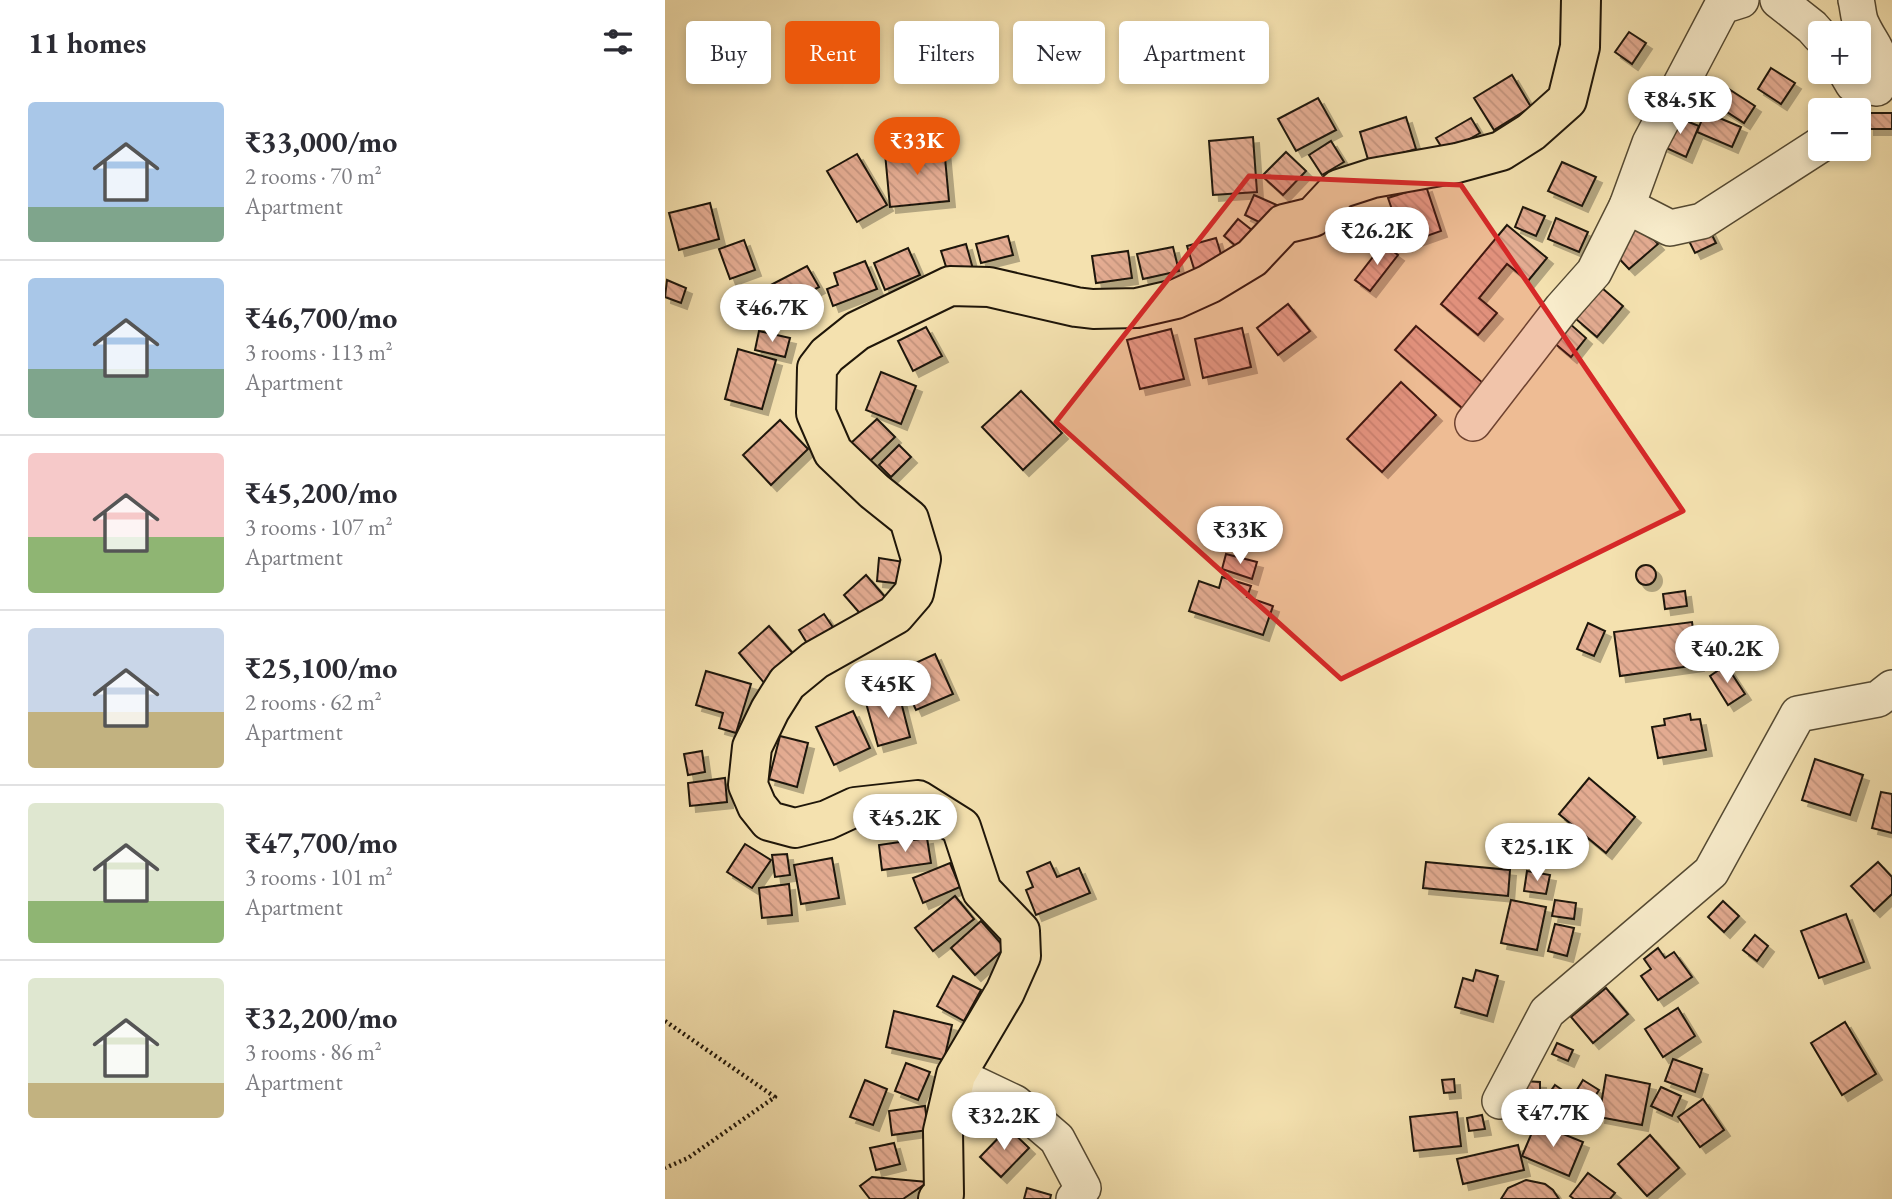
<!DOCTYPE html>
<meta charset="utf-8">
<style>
body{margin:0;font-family:"EB Garamond",serif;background:#f7f7f7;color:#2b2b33;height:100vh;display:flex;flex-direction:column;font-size:26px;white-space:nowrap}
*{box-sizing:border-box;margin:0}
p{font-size:23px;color:#7c7c81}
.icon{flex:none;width:38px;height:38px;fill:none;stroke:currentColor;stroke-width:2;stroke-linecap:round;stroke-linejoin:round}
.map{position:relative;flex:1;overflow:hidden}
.side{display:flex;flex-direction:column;background:#fff;width:665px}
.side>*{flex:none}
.guide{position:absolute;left:21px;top:21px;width:665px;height:63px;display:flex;gap:14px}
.controls{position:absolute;left:1143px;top:21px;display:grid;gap:14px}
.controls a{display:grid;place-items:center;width:63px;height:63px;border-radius:7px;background:#fff;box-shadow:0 4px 10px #0003;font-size:35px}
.price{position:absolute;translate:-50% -60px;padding:0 16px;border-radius:24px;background:#fff;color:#222;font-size:23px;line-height:46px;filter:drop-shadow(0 2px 4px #0008)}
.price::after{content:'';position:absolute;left:50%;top:42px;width:21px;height:16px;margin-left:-10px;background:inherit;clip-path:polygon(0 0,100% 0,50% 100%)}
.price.active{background:#ea580c;color:#fff}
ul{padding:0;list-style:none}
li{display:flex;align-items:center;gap:21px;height:175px;padding:0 28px}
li+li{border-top:2px solid #e1e1e2}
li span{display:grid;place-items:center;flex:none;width:196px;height:140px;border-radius:7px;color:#555}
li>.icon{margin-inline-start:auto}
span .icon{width:84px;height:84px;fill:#fffc;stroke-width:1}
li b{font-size:30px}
h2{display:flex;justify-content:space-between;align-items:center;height:84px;padding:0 28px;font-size:30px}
.pill{padding:0 24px;border-radius:7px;background:#fff;box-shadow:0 4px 10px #0003;font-size:24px;line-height:63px}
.pill.active{background:#ea580c;color:#fff}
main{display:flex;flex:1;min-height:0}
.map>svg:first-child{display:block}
.building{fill:url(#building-back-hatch);stroke:#1f1609;stroke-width:2;filter:url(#shadow)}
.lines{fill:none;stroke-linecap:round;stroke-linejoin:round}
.minor-casing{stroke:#544932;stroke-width:38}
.major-casing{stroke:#1f1609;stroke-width:42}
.path{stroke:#1f1609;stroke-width:4.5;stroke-dasharray:2 3.5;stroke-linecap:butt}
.minor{stroke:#f8eccb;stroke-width:35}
.major{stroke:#f4e1af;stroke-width:38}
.marked{fill:#d62828;fill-opacity:0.2;stroke:#d62828;stroke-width:5;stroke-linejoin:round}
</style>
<main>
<section class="side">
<h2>11 homes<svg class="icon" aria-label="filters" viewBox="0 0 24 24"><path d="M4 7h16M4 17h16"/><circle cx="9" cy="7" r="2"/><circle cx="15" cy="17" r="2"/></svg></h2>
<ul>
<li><span style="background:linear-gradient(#a9c7e8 75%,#7fa58c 0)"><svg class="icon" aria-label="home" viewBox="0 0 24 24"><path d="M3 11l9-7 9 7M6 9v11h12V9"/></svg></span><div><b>₹33,000/mo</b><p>2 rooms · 70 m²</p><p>Apartment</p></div></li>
<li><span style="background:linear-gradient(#a9c7e8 65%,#7fa58c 0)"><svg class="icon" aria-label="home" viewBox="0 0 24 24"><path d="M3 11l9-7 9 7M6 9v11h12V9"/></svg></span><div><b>₹46,700/mo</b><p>3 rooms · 113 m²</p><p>Apartment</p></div></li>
<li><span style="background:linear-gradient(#f6c9c9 60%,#8fb573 0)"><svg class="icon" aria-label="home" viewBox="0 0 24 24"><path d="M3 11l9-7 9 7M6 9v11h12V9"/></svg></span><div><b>₹45,200/mo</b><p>3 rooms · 107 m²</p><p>Apartment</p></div></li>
<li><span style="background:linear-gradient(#c9d6e8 60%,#c2b280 0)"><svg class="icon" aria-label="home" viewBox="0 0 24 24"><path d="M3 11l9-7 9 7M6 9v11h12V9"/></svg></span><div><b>₹25,100/mo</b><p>2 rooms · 62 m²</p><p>Apartment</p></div></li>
<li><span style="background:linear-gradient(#dfe7d0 70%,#8fb573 0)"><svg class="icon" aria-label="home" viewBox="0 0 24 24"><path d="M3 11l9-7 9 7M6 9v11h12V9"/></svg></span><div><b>₹47,700/mo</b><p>3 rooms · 101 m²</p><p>Apartment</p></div></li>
<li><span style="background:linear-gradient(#dfe7d0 75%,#c2b280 0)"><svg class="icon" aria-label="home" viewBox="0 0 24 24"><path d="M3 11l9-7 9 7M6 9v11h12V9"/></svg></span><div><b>₹32,200/mo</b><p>3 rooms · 86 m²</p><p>Apartment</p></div></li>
</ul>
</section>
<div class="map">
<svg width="1227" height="1199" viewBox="0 0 1227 1199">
<defs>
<pattern id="building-back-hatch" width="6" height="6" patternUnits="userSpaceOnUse" patternTransform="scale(1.75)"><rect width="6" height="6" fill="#e4ac92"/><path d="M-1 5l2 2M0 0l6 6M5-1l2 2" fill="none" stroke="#c3937d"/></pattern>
<filter id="shadow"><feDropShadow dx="6" dy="6" stdDeviation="0" flood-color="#0004"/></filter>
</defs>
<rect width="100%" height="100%" fill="#f4e1af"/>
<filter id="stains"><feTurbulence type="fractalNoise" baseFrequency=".00286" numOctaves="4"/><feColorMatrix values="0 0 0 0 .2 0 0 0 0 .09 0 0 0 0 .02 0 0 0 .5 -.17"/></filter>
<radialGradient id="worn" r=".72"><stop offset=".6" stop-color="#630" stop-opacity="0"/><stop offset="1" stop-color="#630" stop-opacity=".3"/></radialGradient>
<g class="building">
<polygon points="964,32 981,43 967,64 950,52"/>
<polygon points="1106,68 1130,83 1116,104 1093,89"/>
<polygon points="847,75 866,107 829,130 809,98"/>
<polygon points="1053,82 1090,106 1079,123 1042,99"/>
<polygon points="653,98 671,130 631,151 613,119"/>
<polygon points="1040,112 1076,127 1067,147 1032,132"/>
<rect x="1203" y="113" width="24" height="16"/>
<polygon points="1009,116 1034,126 1021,157 997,146"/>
<polygon points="741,117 751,149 704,163 695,132"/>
<polygon points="806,118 815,133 780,153 771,138"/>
<polygon points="588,137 592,192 548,195 544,141"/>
<polygon points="666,141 679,162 657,175 644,155"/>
<polygon points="279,147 284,201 225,207 220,153"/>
<polygon points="621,152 641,171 618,195 597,176"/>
<polygon points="192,154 222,205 192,222 162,171"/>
<polygon points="897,162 931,177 917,206 883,191"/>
<polygon points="761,186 776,231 739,244 723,198"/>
<polygon points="589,195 614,206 604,227 580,215"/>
<polygon points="45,203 54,239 14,250 4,213"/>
<polygon points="858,207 880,216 871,236 850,227"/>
<polygon points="891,218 923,232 914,252 883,239"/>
<polygon points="573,219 593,235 579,253 559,236"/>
<polygon points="975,224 993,244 964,269 946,250"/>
<polygon points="842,225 882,258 863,281 842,264 814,298 832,313 813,335 776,304"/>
<polygon points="1043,227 1051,243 1030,253 1022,237"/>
<polygon points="343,236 348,255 316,263 311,244"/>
<polygon points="551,238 559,264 530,272 522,246"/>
<polygon points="79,240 90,270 65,279 54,249"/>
<polygon points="301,244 308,269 284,276 276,251"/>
<polygon points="718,244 733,255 705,291 690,280"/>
<polygon points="508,247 514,271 478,279 472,254"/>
<polygon points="243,248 255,275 220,290 209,263"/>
<polygon points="463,251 467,278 431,283 427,256"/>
<polygon points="200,261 212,289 168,306 162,289 173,285 169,273"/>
<polygon points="142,266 154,287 111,310 100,288"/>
<polygon points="2,280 21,288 16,303 0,297"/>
<polygon points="937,288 958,306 932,337 911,319"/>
<polygon points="623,304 645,331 613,355 592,328"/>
<polygon points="904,323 921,338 906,357 888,342"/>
<polygon points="751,326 825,389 804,414 730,350"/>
<polygon points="261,327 277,356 248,371 233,341"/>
<polygon points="577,328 586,367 538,378 530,339"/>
<polygon points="506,329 519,379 475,389 462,340"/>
<polygon points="94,331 125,338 120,357 90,350"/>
<polygon points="73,349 111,360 97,409 60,399"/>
<polygon points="216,372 251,386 236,424 201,410"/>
<polygon points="736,382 771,415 717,472 682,439"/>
<polygon points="356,391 397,433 358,470 317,427"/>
<polygon points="212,419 230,437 204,462 186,443"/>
<polygon points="115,420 143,449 106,485 78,455"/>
<polygon points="234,445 246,457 226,477 214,465"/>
<polygon points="561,554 592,562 587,579 557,569"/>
<polygon points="214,558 239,562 237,584 212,581"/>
<circle cx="981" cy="575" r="10"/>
<polygon points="201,575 221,598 199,618 179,595"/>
<polygon points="557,577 586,586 582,597 608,606 598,635 524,611 534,581 554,588"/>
<polygon points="1020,591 1022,606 1000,609 998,594"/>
<polygon points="159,614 171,632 145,648 134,630"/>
<polygon points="1027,622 1033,665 955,676 949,632"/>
<polygon points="923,623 940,631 929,656 912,649"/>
<polygon points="104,626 131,657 100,684 74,653"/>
<polygon points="270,654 288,694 251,710 233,671"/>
<polygon points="1061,665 1080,694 1063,705 1045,676"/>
<polygon points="41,671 86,684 71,733 54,728 58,713 31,705"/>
<polygon points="234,694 245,737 213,746 201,703"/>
<polygon points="188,711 205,748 169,765 151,727"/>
<polygon points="1025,714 1026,720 1035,719 1041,750 993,758 987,727 1000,725 999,719"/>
<polygon points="115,736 143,743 132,787 104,779"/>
<polygon points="37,751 40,772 23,775 19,754"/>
<polygon points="1150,759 1198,775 1185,815 1137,800"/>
<polygon points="60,778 62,802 25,806 23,783"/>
<polygon points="924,778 970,817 941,853 894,814"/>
<polygon points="1216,792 1227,794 1227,833 1207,828"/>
<polygon points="262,838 266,863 217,870 214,845"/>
<polygon points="80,844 106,860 87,888 62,872"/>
<polygon points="122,854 125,875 110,877 107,855"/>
<polygon points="167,858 174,898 136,904 129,865"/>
<polygon points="385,862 392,877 414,868 425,893 371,915 361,890 368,887 362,872"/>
<polygon points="761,862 845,870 843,896 758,888"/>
<polygon points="1213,862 1227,877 1227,894 1209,911 1186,886"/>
<polygon points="285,863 295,887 258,903 248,878"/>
<polygon points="862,871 885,875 881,894 859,891"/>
<polygon points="124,884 127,915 97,918 94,888"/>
<polygon points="290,896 309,919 268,951 250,928"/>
<polygon points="846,900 881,907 872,950 836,943"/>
<polygon points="890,900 911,903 909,919 887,916"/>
<polygon points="1058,901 1074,916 1059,932 1043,917"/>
<polygon points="1181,914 1199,962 1154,978 1136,931"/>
<polygon points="316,921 340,948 310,975 286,948"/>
<polygon points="890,924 909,928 902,956 883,951"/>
<polygon points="1090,935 1103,946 1092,961 1078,950"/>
<polygon points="993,948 1000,958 1009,952 1027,977 993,1000 976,976 986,969 979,959"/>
<polygon points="811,970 833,976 822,1016 790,1007 798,978 808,981"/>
<polygon points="288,976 316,990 299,1021 272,1006"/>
<polygon points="941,988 963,1014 928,1043 906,1017"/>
<polygon points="1013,1008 1030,1036 998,1057 980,1029"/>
<polygon points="229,1011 287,1025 279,1060 221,1047"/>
<polygon points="1180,1022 1211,1074 1177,1095 1146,1043"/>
<polygon points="892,1043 908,1050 903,1061 887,1054"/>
<polygon points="1008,1059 1037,1069 1030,1092 1000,1081"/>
<polygon points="241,1063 265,1072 253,1100 230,1091"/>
<polygon points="941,1075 985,1084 977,1125 934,1117"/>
<polygon points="789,1079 790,1092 779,1093 777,1080"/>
<polygon points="200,1080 222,1089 208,1125 185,1117"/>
<polygon points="918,1080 934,1090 919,1113 904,1103"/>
<polygon points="858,1081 875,1082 875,1095 857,1095"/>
<polygon points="890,1085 903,1094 891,1111 878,1102"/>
<polygon points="996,1087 1016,1096 1007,1116 986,1106"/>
<polygon points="1038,1099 1059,1130 1035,1147 1013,1117"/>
<polygon points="260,1106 263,1130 227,1135 224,1111"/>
<polygon points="792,1112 796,1146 749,1151 745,1117"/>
<polygon points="817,1115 820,1129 804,1131 802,1118"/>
<polygon points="871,1123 918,1142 904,1176 857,1156"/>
<polygon points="343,1128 364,1148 336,1177 315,1157"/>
<polygon points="985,1135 1014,1168 982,1196 953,1164"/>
<polygon points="229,1143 235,1164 211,1170 205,1148"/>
<polygon points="853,1145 859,1170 798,1184 792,1159"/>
<polygon points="923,1173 950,1193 945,1199 909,1199 905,1196"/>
<polygon points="207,1177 263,1182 238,1199 205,1199 195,1186"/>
<polygon points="861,1180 880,1184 888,1190 894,1199 836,1199 843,1188"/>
<polygon points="362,1188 386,1195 385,1199 359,1199"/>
</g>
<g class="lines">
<defs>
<g id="minor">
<polyline points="1113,0 1147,27 1155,36"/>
<path d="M1181,72L1188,84L1212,88C1222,54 1208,50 1196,23C1193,16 1193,7 1191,0"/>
<polyline points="962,206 1005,228 1037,221 1155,145"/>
<polyline points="808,423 897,308 929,272 962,206 985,143 1057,6 1076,0"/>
<polyline points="291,1075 350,1103 392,1139 418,1188 409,1199"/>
<polyline points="835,1101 882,1012 1046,872 1133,714 1213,699 1227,688"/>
</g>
<polyline id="major" points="273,1199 279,1194 278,1131 291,1075 340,992 356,956 355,931 317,891 296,827 253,800 190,807 162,820 130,828 104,821 92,806 83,785 87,747 105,710 122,683 150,660 230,615 249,593 256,559 244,519 209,491 168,452 151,413 152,368 162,355 192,331 285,286 324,287 411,307 428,309 472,308 511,299 544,284 587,258 619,224 648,217 674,189 708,178 792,163 836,151 866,132 902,100 915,47 916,0"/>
</defs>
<use href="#minor" class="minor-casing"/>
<use href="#major" class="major-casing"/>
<polyline class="path" points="0,1021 110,1097 23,1158 0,1168"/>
<use href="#minor" class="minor"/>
<use href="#major" class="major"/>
</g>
<path class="marked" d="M584,176L796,185L1018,511L676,679L391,422Z"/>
<rect width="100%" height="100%" filter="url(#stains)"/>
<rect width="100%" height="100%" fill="url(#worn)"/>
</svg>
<div class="controls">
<a>+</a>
<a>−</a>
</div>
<b class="price" style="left:1015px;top:136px">₹84.5K</b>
<b class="price active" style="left:252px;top:177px">₹33K</b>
<b class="price" style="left:712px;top:267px">₹26.2K</b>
<b class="price" style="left:107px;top:344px">₹46.7K</b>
<b class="price" style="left:575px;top:566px">₹33K</b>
<b class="price" style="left:1062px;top:685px">₹40.2K</b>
<b class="price" style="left:223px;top:720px">₹45K</b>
<b class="price" style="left:240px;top:854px">₹45.2K</b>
<b class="price" style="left:872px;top:883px">₹25.1K</b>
<b class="price" style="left:888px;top:1149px">₹47.7K</b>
<b class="price" style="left:339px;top:1152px">₹32.2K</b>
<div class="guide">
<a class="pill">Buy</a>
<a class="pill active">Rent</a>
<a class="pill">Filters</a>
<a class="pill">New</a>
<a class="pill">Apartment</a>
</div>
</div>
</main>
